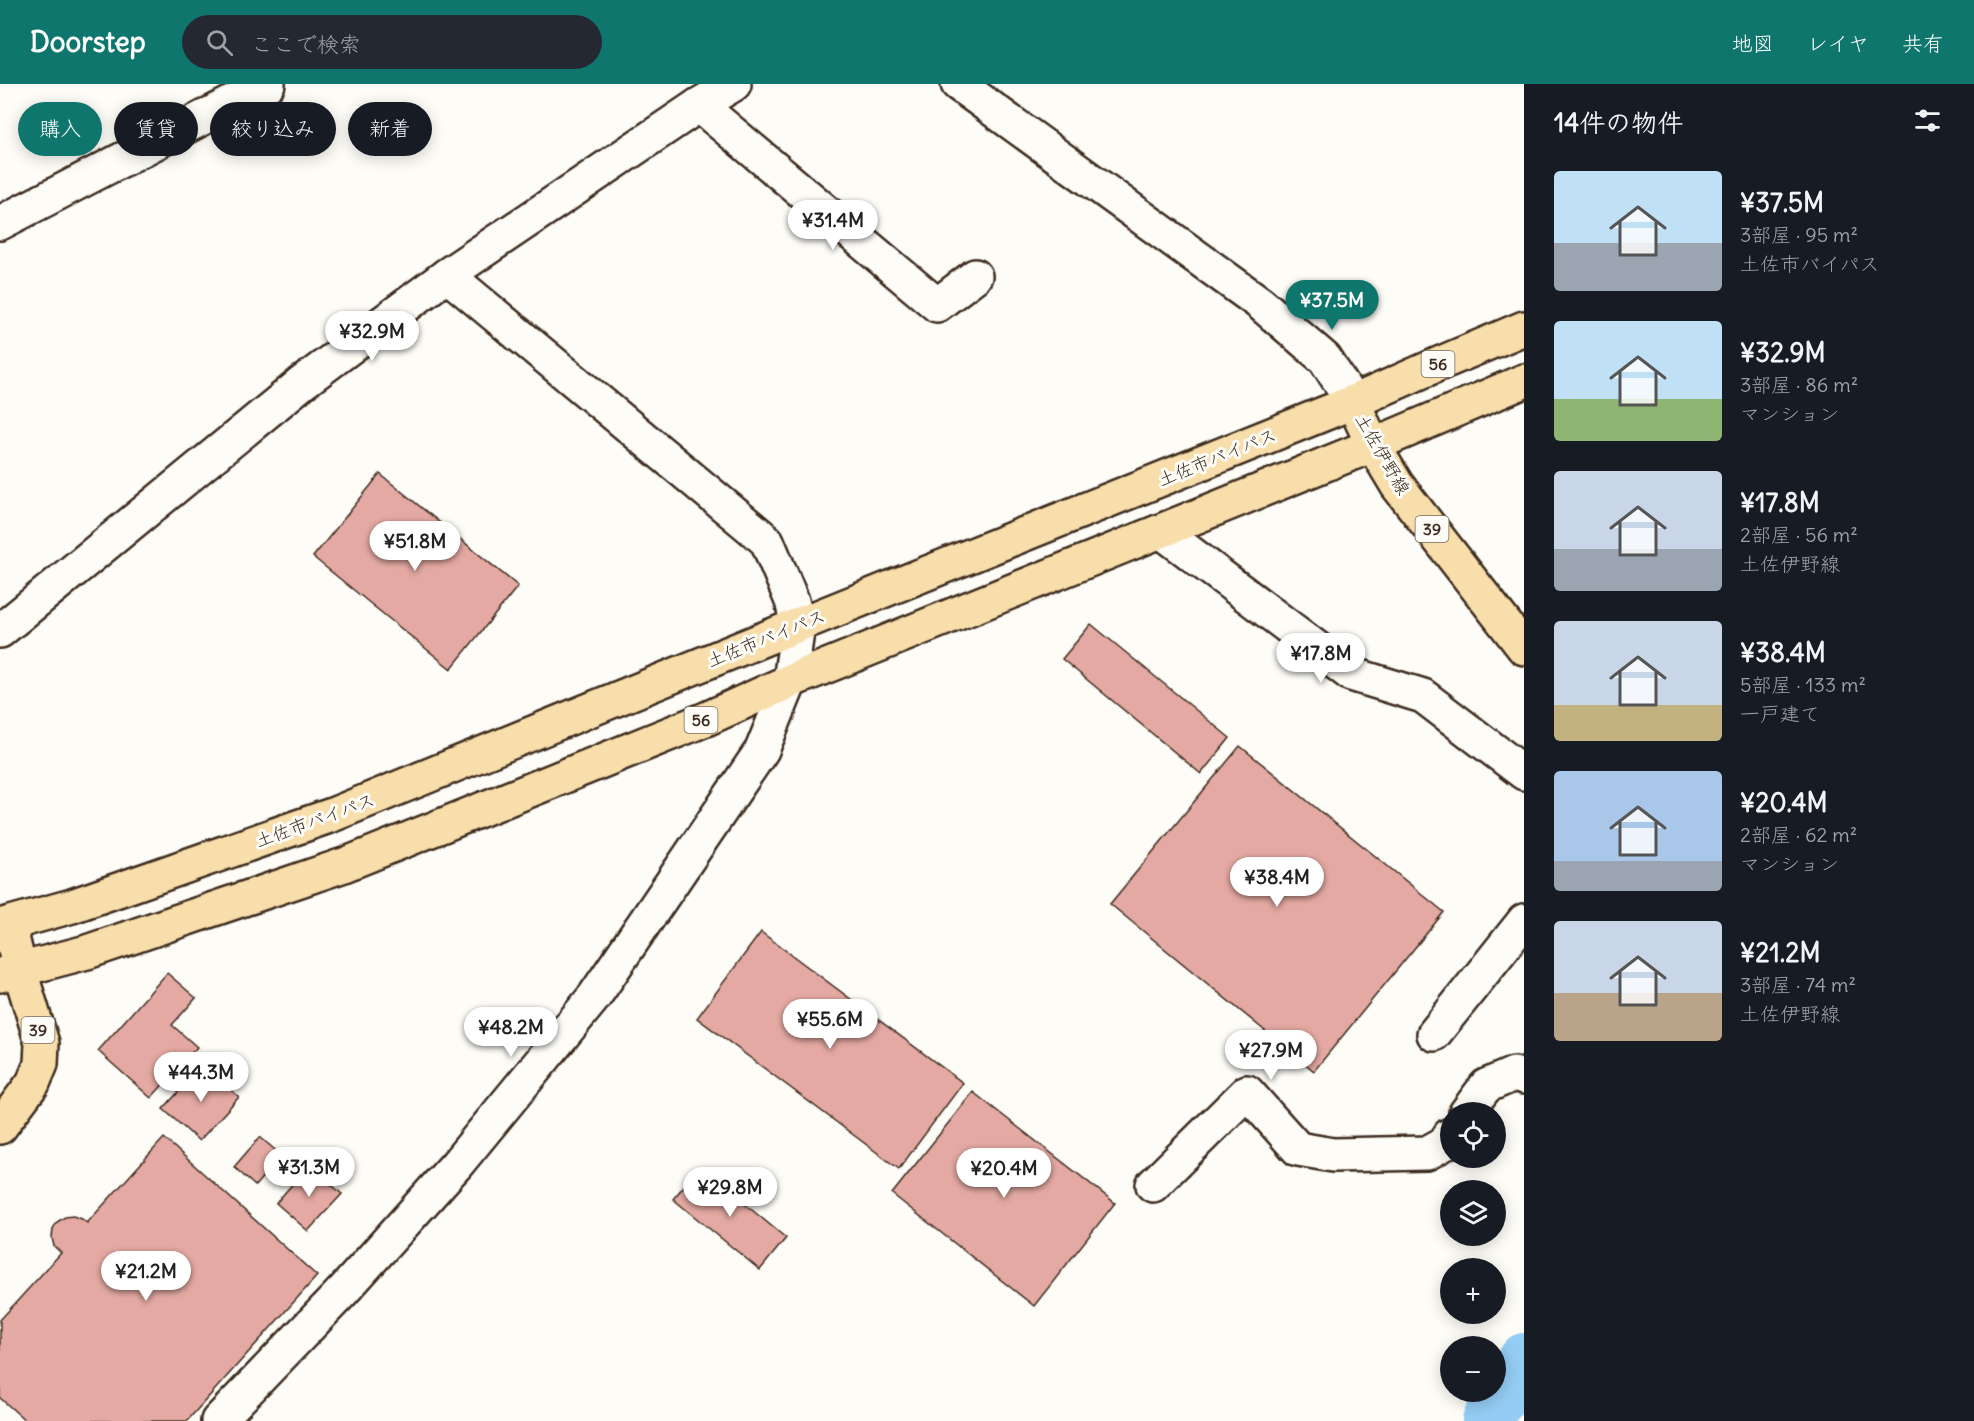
<!DOCTYPE html>
<html lang="ja">
<meta charset="utf-8">
<style>
body{margin:0;font-family:Delius,"Klee One",sans-serif;background:#242831;color:#f1f3f6;height:100vh;display:flex;flex-direction:column;font-size:22px;white-space:nowrap}
*{box-sizing:border-box;margin:0}
p{font-size:20px;color:#9ea1a6}
.icon{flex:none;width:33px;height:33px;fill:none;stroke:currentColor;stroke-width:2;stroke-linecap:round;stroke-linejoin:round}
.map{position:relative;flex:1;overflow:hidden}
.details{display:flex;flex-direction:column;background:#171b24;width:450px}
.details>*{flex:none}
.hud{position:absolute;left:18px;top:18px;width:570px;height:54px;display:flex;gap:12px}
.fabs{position:absolute;left:1440px;top:1018px;display:grid;gap:12px}
.fabs a{display:grid;place-items:center;width:66px;height:66px;border-radius:50%;background:#171b24;box-shadow:0 3px 15px #0003;font-size:30px}
.price{position:absolute;translate:-50% -51px;padding:0 14px;border-radius:21px;background:#fff;color:#222;font-size:20px;line-height:39px;filter:drop-shadow(0 2px 3px #0008)}
.price::after{content:'';position:absolute;left:50%;top:36px;width:18px;height:14px;margin-left:-9px;background:inherit;clip-path:polygon(0 0,100% 0,50% 100%)}
.price.selected{background:#0f766e;color:#fff}
ul{padding:0;list-style:none}
li{display:flex;align-items:center;gap:18px;height:150px;padding:0 30px}
li span{display:grid;place-items:center;flex:none;width:168px;height:120px;border-radius:6px;color:#555}
li>.icon{margin-inline-start:auto}
span .icon{width:72px;height:72px;fill:#fffc;stroke-width:1}
li b{font-size:26px}
h2{display:flex;justify-content:space-between;align-items:center;height:72px;padding:0 30px;font-size:26px}
.pill{padding:0 21px;border-radius:27px;background:#171b24;box-shadow:0 3px 15px #0003;font-size:21px;line-height:54px}
.pill.selected{background:#0f766e;color:#fff}
header{display:flex;align-items:center;gap:36px;box-sizing:border-box;height:84px;padding:0 30px;background:#0f766e;color:#fff}
header strong{font-size:28px}
nav{display:flex;gap:33px;margin-inline-start:auto;font-size:21px}
.search{width:420px;height:54px;background:#242831;display:flex;align-items:center;gap:15px;box-sizing:border-box;padding:0 21px;border-radius:33px;color:#9ea1a6;font-size:22px}
main{display:flex;flex:1;min-height:0}
.map>svg:first-child{display:block}
.lines{fill:none;stroke-linecap:round;stroke-linejoin:round}
.river{stroke:#94ccf3;stroke-width:50}
.building{fill:#e4a9a2;stroke:#3b2a1e;stroke-width:1.5}
.minor-casing{stroke:#3b2a1e;stroke-width:38}
.major-casing{stroke:#3b2a1e;stroke-width:38}
.highway-casing{stroke:#3b2a1e;stroke-width:38}
.minor{stroke:#fdfcf7;stroke-width:33}
.major{stroke:#f8deab;stroke-width:33}
.highway{stroke:#f8deab;stroke-width:33}
.labels{text-anchor:middle;dominant-baseline:central;stroke-width:6;stroke-linejoin:round;paint-order:stroke}
.shield{fill:#fdfcf7;stroke:#75695f;stroke-width:1.5}
.shield-label{font-size:16px;font-weight:bold;fill:#3b2a1e}
.street-label{font-size:18px;fill:#3b2a1e;stroke:#fdfcf7}
</style>
<header>
<strong>Doorstep</strong>
<div class="search"><svg class="icon" aria-label="search" viewBox="0 0 24 24"><circle cx="10" cy="10" r="6"/><path d="M15 15l6 6"/></svg>ここで検索</div>
<nav><a>地図</a><a>レイヤ</a><a>共有</a></nav>
</header>
<main>
<div class="map">
<svg width="1524" height="1337" viewBox="0 0 1524 1337">
<rect width="100%" height="100%" fill="#fdfcf7"/>
<filter id="ink" filterUnits="userSpaceOnUse"><feTurbulence type="fractalNoise" baseFrequency=".0167" numOctaves="2"/><feDisplacementMap in="SourceGraphic" scale="12" xChannelSelector="R" yChannelSelector="G"/><feConvolveMatrix kernelMatrix="1 2 1 2 8 2 1 2 1" color-interpolation-filters="sRGB"/></filter>
<g filter="url(#ink)">
<g class="lines">
<polyline class="river" points="1487,1337 1524,1274"/>
</g>
<g class="building">
<polygon points="380,390 518,502 451,585 313,473"/>
<polygon points="1091,540 1230,654 1201,690 1062,575"/>
<polygon points="1240,662 1444,828 1314,987 1110,820"/>
<polygon points="761,848 963,999 899,1085 697,934"/>
<polygon points="167,889 196,914 172,941 197,963 151,1014 98,967"/>
<polygon points="203,981 239,1013 199,1057 163,1025"/>
<polygon points="973,1008 1115,1119 1034,1222 892,1110"/>
<polygon points="260,1053 281,1071 255,1102 234,1083"/>
<polygon points="164,1054 317,1192 187,1337 26,1337 0,1314 0,1236 61,1169 54,1162 52,1154 53,1145 57,1138 65,1133 73,1132 82,1135 87,1139"/>
<polygon points="309,1081 342,1110 308,1147 276,1119"/>
<polygon points="700,1083 786,1154 760,1186 673,1115"/>
</g>
<g class="lines">
<defs>
<g id="minor">
<polyline points="958,0 1260,219 1325,275 1353,318"/>
<polyline points="699,21 937,221 975,192"/>
<polyline points="0,139 268,0"/>
<polyline points="1161,447 1351,590 1423,612 1524,689"/>
<polyline points="0,547 302,299 447,191 699,21 734,0"/>
<polyline points="1434,950 1524,837"/>
<polyline points="1466,1029 1486,1002 1514,990 1524,993"/>
<polyline points="1153,1101 1247,1008 1298,1065 1333,1071 1427,1069 1445,1059 1450,1051"/>
<polyline points="218,1337 343,1207 457,1080 594,913 762,666 790,597 798,541 792,517 767,457 447,191"/>
</g>
<g id="major">
<polyline points="1353,318 1373,361 1397,401 1524,564"/>
<polyline points="0,1043 33,999 41,980 42,959 20,887 9,840"/>
</g>
<g id="highway">
<polyline points="0,842 72,822 332,731 798,541 1353,318 1441,279 1524,244"/>
<polyline points="0,891 87,868 344,781 706,635 790,597 1373,361 1524,297"/>
</g>
</defs>
<use href="#minor" class="minor-casing"/>
<use href="#major" class="major-casing"/>
<use href="#highway" class="highway-casing"/>
<use href="#minor" class="minor"/>
<use href="#major" class="major"/>
<use href="#highway" class="highway"/>
</g>
</g>
<g class="labels">
<g class="shield">
<rect x="1421.5" y="267" width="33" height="26" rx="4.5"/>
<rect x="1415.5" y="432" width="33" height="26" rx="4.5"/>
<rect x="684.5" y="623" width="33" height="26" rx="4.5"/>
<rect x="21.5" y="933" width="33" height="26" rx="4.5"/>
</g>
<g class="shield-label">
<text x="1438" y="280">56</text>
<text x="1432" y="445">39</text>
<text x="701" y="636">56</text>
<text x="38" y="946">39</text>
</g>
<g class="street-label">
<text transform="translate(1383 370) rotate(60)">土佐伊野線</text>
<text transform="translate(1217 373) rotate(-22)">土佐市バイパス</text>
<text transform="translate(766 554) rotate(-22)">土佐市バイパス</text>
<text transform="translate(315 736) rotate(-20)">土佐市バイパス</text>
</g>
</g>
</svg>
<div class="fabs">
<a><svg class="icon" aria-label="locate" viewBox="0 0 24 24"><circle cx="12" cy="12" r="6"/><path d="M12 2v4M12 18v4M2 12h4M18 12h4"/></svg></a>
<a><svg class="icon" aria-label="layers" viewBox="0 0 24 24"><path d="M12 4l9 5-9 5-9-5zM3 14l9 5 9-5"/></svg></a>
<a>+</a>
<a>−</a>
</div>
<b class="price" style="left:833px;top:167px">¥31.4M</b>
<b class="price selected" style="left:1332px;top:247px">¥37.5M</b>
<b class="price" style="left:372px;top:278px">¥32.9M</b>
<b class="price" style="left:415px;top:488px">¥51.8M</b>
<b class="price" style="left:1321px;top:600px">¥17.8M</b>
<b class="price" style="left:1277px;top:824px">¥38.4M</b>
<b class="price" style="left:830px;top:966px">¥55.6M</b>
<b class="price" style="left:511px;top:974px">¥48.2M</b>
<b class="price" style="left:1271px;top:997px">¥27.9M</b>
<b class="price" style="left:201px;top:1019px">¥44.3M</b>
<b class="price" style="left:309px;top:1114px">¥31.3M</b>
<b class="price" style="left:1004px;top:1115px">¥20.4M</b>
<b class="price" style="left:730px;top:1134px">¥29.8M</b>
<b class="price" style="left:146px;top:1218px">¥21.2M</b>
<div class="hud">
<a class="pill selected">購入</a>
<a class="pill">賃貸</a>
<a class="pill">絞り込み</a>
<a class="pill">新着</a>
</div>
</div>
<section class="details">
<h2>14件の物件<svg class="icon" aria-label="filters" viewBox="0 0 24 24"><path d="M4 7h16M4 17h16"/><circle cx="9" cy="7" r="2"/><circle cx="15" cy="17" r="2"/></svg></h2>
<ul>
<li><span style="background:linear-gradient(#bfe0f5 60%,#9aa5b1 0)"><svg class="icon" aria-label="home" viewBox="0 0 24 24"><path d="M3 11l9-7 9 7M6 9v11h12V9"/></svg></span><div><b>¥37.5M</b><p>3部屋 · 95 m²</p><p>土佐市バイパス</p></div></li>
<li><span style="background:linear-gradient(#bfe0f5 65%,#8fb573 0)"><svg class="icon" aria-label="home" viewBox="0 0 24 24"><path d="M3 11l9-7 9 7M6 9v11h12V9"/></svg></span><div><b>¥32.9M</b><p>3部屋 · 86 m²</p><p>マンション</p></div></li>
<li><span style="background:linear-gradient(#c9d6e8 65%,#9aa5b1 0)"><svg class="icon" aria-label="home" viewBox="0 0 24 24"><path d="M3 11l9-7 9 7M6 9v11h12V9"/></svg></span><div><b>¥17.8M</b><p>2部屋 · 56 m²</p><p>土佐伊野線</p></div></li>
<li><span style="background:linear-gradient(#c9d6e8 70%,#c2b280 0)"><svg class="icon" aria-label="home" viewBox="0 0 24 24"><path d="M3 11l9-7 9 7M6 9v11h12V9"/></svg></span><div><b>¥38.4M</b><p>5部屋 · 133 m²</p><p>一戸建て</p></div></li>
<li><span style="background:linear-gradient(#a9c7e8 75%,#9aa5b1 0)"><svg class="icon" aria-label="home" viewBox="0 0 24 24"><path d="M3 11l9-7 9 7M6 9v11h12V9"/></svg></span><div><b>¥20.4M</b><p>2部屋 · 62 m²</p><p>マンション</p></div></li>
<li><span style="background:linear-gradient(#c9d6e8 60%,#b9a48a 0)"><svg class="icon" aria-label="home" viewBox="0 0 24 24"><path d="M3 11l9-7 9 7M6 9v11h12V9"/></svg></span><div><b>¥21.2M</b><p>3部屋 · 74 m²</p><p>土佐伊野線</p></div></li>
</ul>
</section>
</main>
